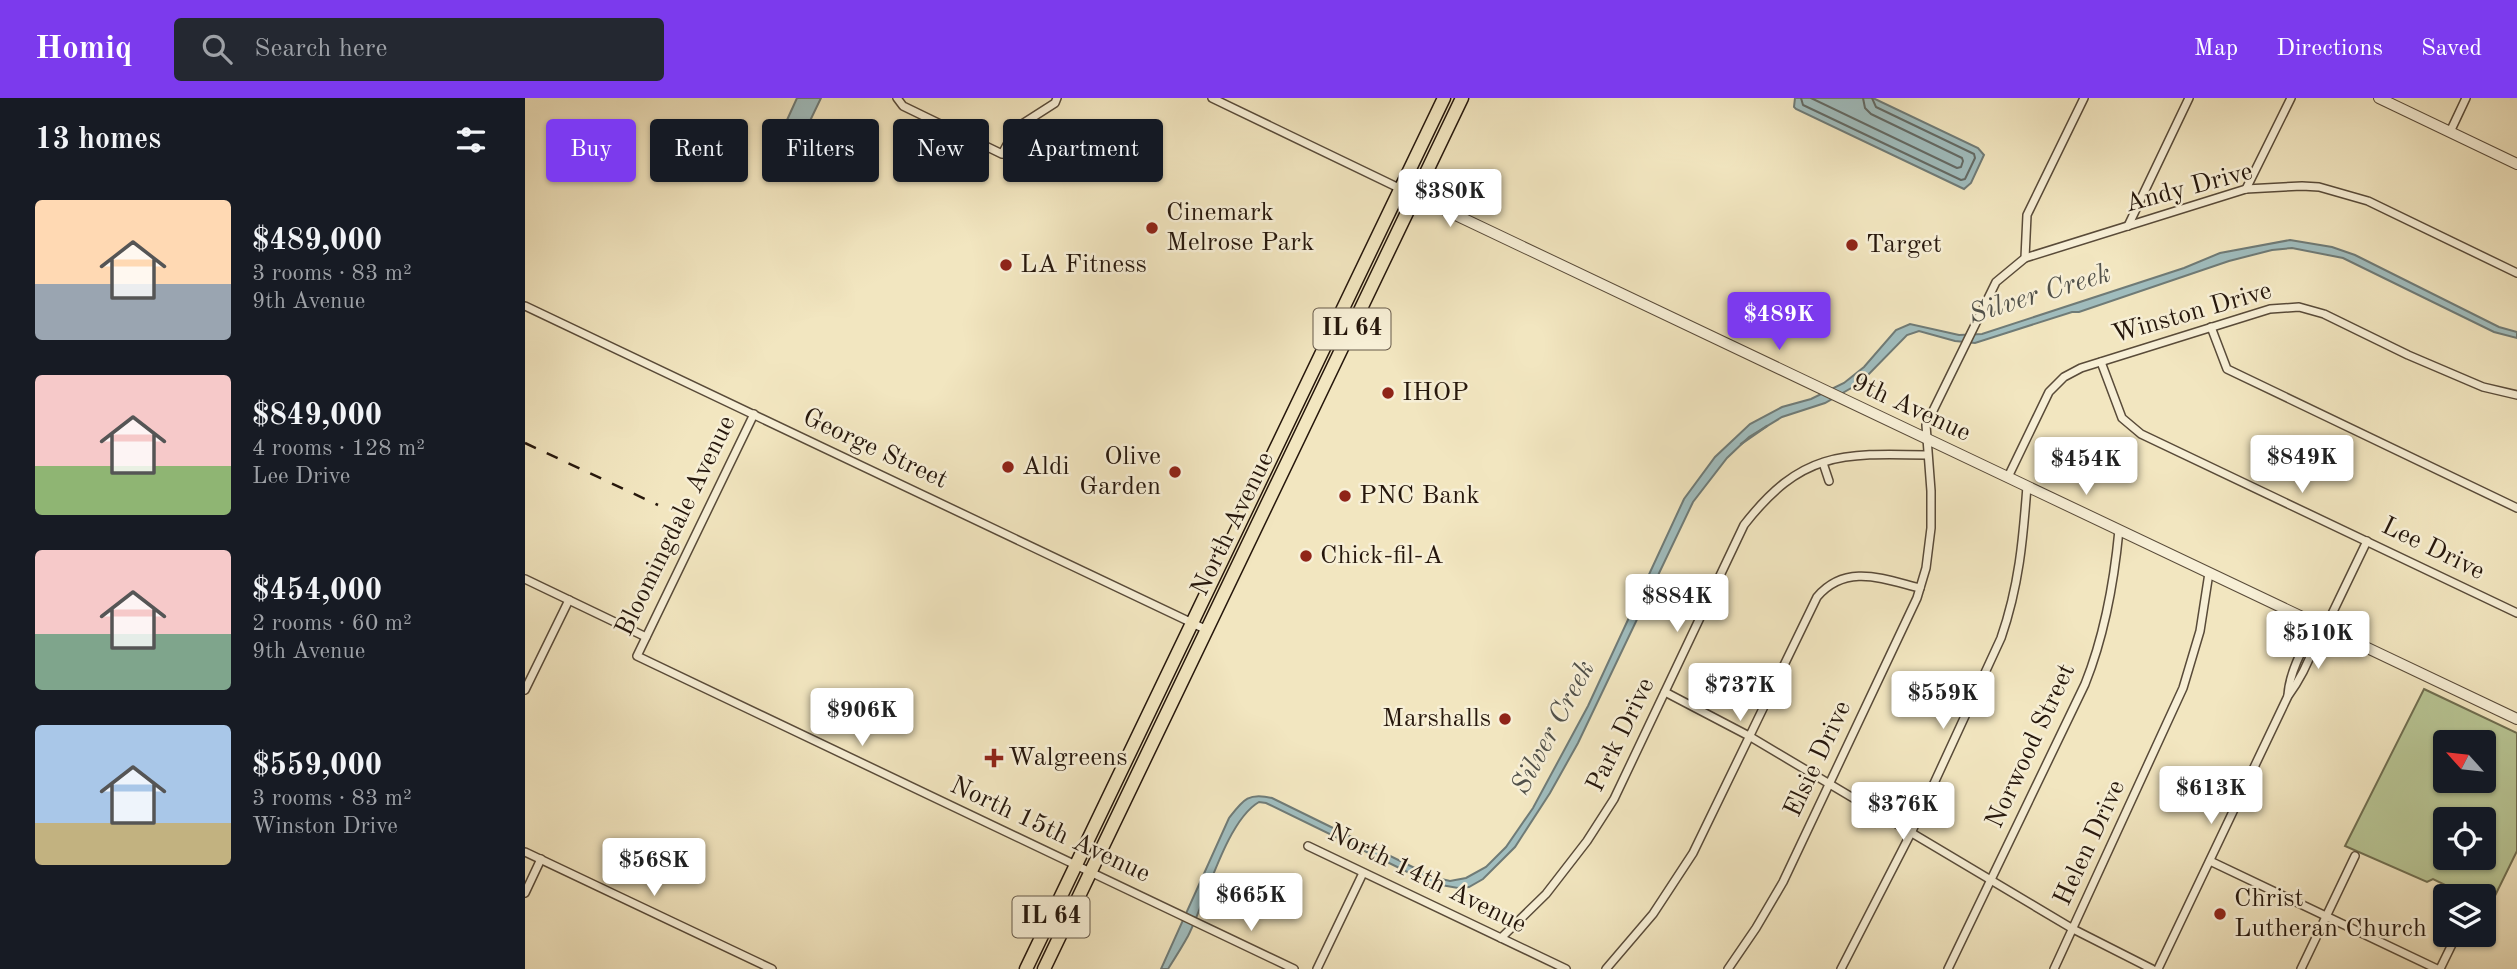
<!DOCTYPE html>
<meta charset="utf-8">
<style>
body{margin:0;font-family:"Old Standard TT",serif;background:#242831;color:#f1f3f6;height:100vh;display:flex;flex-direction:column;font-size:26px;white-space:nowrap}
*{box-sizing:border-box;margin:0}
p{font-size:23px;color:#9ea1a6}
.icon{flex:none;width:38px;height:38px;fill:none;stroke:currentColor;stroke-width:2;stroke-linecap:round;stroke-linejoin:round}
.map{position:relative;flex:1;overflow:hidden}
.sheet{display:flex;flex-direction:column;background:#171b24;width:525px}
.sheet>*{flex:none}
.guide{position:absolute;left:21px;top:21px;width:665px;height:63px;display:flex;gap:14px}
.needle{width:46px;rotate:297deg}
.tools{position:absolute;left:1908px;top:632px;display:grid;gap:14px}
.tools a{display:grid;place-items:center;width:63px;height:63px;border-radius:7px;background:#171b24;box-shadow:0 2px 5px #0004;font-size:35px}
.price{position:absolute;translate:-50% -60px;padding:0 16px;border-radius:7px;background:#fff;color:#222;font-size:23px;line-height:46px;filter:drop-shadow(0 2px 4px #0008)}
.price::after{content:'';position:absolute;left:50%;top:42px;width:21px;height:16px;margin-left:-10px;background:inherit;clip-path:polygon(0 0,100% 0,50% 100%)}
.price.current{background:#7c3aed;color:#fff}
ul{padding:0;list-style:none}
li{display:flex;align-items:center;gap:21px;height:175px;padding:0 35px}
li span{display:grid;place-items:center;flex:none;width:196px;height:140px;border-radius:7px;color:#555}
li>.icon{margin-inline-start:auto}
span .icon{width:84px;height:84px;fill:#fffc;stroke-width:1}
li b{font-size:30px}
h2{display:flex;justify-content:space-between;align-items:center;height:84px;padding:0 35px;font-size:30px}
.chip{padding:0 24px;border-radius:7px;background:#171b24;box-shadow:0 2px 5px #0004;font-size:24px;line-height:63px}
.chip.current{background:#7c3aed;color:#fff}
header{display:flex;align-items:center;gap:42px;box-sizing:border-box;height:98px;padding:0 35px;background:#7c3aed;color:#fff}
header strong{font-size:33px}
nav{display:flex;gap:38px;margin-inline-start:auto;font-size:24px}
.search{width:490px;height:63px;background:#242831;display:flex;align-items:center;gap:18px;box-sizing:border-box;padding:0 24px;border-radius:7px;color:#9ea1a6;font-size:26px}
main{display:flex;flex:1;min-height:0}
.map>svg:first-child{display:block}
.green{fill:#b8c695;stroke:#6f6e50;stroke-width:2;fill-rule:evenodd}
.water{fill:#a0bdbe;stroke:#6f7b77;stroke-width:2}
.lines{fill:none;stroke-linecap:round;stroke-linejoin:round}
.shore{stroke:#636a65;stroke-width:2}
.stream{stroke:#6f7b77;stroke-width:2.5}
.minor-casing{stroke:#594b39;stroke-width:10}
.tertiary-casing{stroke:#594b39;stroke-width:12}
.primary-casing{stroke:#26170c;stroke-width:15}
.minor{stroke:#f7efd6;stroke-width:7}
.tertiary{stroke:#f7efd6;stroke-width:10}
.primary{stroke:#f2e6c0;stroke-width:12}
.rail{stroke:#26170c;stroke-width:2.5;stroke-dasharray:12 12;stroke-linecap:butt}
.poi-dot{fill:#8f2418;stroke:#f7efd6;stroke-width:2.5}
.labels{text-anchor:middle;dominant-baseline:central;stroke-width:5;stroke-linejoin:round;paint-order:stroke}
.shield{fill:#f7efd6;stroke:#655849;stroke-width:2}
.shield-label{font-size:24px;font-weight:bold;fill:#26170c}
.street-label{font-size:26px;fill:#26170c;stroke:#f7efd6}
.poi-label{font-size:26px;fill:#26170c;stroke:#f7efd6;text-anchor:start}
.water-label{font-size:28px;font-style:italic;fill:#51514a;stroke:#f7efd6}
</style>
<header>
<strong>Homiq</strong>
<div class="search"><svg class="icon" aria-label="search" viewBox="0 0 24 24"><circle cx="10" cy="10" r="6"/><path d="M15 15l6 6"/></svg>Search here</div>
<nav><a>Map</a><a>Directions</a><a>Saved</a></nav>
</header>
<main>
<section class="sheet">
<h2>13 homes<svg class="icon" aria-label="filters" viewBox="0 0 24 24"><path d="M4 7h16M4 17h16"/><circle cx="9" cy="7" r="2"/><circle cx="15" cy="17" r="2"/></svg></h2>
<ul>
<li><span style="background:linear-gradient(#ffd9b3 60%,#9aa5b1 0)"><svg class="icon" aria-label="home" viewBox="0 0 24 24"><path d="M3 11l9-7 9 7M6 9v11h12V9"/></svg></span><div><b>$489,000</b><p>3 rooms · 83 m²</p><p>9th Avenue</p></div></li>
<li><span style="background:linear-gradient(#f6c9c9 65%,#8fb573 0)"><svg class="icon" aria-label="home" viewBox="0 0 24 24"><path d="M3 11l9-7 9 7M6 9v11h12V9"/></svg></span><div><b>$849,000</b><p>4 rooms · 128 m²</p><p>Lee Drive</p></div></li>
<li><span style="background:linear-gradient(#f6c9c9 60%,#7fa58c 0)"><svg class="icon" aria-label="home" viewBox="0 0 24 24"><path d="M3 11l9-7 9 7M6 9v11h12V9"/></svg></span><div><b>$454,000</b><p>2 rooms · 60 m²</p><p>9th Avenue</p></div></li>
<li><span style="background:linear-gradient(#a9c7e8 70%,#c2b280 0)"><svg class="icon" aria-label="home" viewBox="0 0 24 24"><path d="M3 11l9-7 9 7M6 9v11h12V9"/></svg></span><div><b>$559,000</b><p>3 rooms · 83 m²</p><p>Winston Drive</p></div></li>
</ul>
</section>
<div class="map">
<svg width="1992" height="871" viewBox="0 0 1992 871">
<rect width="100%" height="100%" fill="#f2e6c0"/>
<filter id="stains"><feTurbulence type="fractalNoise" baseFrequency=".00286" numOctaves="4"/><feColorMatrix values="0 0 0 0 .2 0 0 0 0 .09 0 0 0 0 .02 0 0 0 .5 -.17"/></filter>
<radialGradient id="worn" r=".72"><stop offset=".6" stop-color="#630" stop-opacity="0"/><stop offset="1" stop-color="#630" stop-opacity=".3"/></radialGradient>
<path class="green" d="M1899,591L1992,635V753L1965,808L1958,805V798H1943L1908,781L1902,784L1820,748ZM1958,644V682H1920V644ZM1920,721H1958V760H1920Z"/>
<g class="water">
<polygon points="272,0 296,0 282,29 276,34 267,30 262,22"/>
<polygon points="1270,0 1348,0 1453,50 1459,57 1446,85 1439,91 1271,11 1269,9"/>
<path d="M1765,142L1807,149L1830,157L1974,229L1992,234V240L1969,234L1818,160L1767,150L1747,152L1704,163L1554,214H1547L1450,245L1430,243L1394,233L1382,237L1340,280L1328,289L1300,305L1257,319L1224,339L1202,360L1168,404L1053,645L1025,695L990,749L958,781L944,789L933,790L905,785L741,705L734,704C701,723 681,803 663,838C657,849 650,860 643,871H636L704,720C718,702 723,694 747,700L908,779L925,783L941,780L961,769L981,749L1008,710L1063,608L1159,401L1190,359L1225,326L1257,309L1286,301L1319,285L1339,269L1371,232L1385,226L1434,237L1457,236L1659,170L1695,155Z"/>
</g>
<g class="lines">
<g class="shore">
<polyline points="1276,0 1278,7 1436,82 1440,81 1450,60 1449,56 1351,9 1347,0"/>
<polyline points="1286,0 1432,70 1436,69 1438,63 1437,60 1346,16 1340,10 1338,0"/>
</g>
<polyline class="stream" points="1216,346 1242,328"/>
<defs>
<g id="minor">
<polyline points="372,0 378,8 477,56 491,30 530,5 532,0"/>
<polyline points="687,0 876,91"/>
<polyline points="1925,34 1941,0"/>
<polyline points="1721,91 1766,0"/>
<polyline points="1603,128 1664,0"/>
<polyline points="1500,160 1721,91 1777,88 1794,89 1843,103 1992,175"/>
<polyline points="0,208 682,532"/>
<polyline points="1686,229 1702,271 1992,410"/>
<polyline points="1576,264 1597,320 1616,336 1992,515"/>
<polyline points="229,316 112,558 769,871"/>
<polyline points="1298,365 1304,383"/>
<polyline points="1483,379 1524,294 1539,279 1556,270 1745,211 1774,209 1799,216 1883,257 1958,289 1992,297"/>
<polyline points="0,481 121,539"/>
<polyline points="0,592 44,502"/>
<polyline points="1140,594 1224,638 1548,831 1627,871"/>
<path d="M1763,597C1764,581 1776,544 1791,538"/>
<polyline points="783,748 1041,871"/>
<polyline points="0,754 247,871"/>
<polyline points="1685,763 1912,871"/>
<polyline points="0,795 16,761"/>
<path d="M976,840L1021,796L1062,743L1089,701L1219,427C1276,354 1315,355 1402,357"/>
<polyline points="792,871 838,775"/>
<path d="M1081,871L1128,816L1168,755L1292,499C1321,465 1358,481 1395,490"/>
<polyline points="1203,871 1231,830 1258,784 1392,500 1401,470 1406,430 1406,393 1401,327 1471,184 1500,160 1502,117 1559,0"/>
<path d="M1316,871L1387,733L1476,540C1494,488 1498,442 1502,388"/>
<path d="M1423,871L1560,586C1580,536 1589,485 1594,432"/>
<polyline points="1529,871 1658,590 1675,533 1684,475"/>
<path d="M1633,871L1763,598C1774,583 1783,566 1789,548C1795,534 1792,532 1805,520L1842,443"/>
<polyline points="1776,871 1830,758"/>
<polyline points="1915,871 1932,836"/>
</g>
<g id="tertiary">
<polyline points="1854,0 1992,66"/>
<polyline points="876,91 1992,621"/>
</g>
<g id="primary">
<polyline points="501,871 919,0"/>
<polyline points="519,871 937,0"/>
</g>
</defs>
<use href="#minor" class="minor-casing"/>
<use href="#tertiary" class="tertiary-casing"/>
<use href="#primary" class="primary-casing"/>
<use href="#minor" class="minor"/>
<use href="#tertiary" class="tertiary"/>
<use href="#primary" class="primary"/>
<polyline class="rail" points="0,345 133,407"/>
</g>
<g class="poi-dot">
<circle cx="627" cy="130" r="7"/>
<circle cx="1327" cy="147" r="7"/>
<circle cx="481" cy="167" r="7"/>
<circle cx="863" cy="295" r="7"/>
<circle cx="483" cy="369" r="7"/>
<circle cx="650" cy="374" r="7"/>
<circle cx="820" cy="398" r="7"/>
<circle cx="781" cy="458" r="7"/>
<circle cx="980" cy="621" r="7"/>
<path d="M465.5 649.5h7v7h7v7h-7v7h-7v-7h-7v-7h7z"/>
<circle cx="1695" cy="816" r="7"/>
</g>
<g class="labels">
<g class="shield">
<rect x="788.5" y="210.5" width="77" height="41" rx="5"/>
<rect x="487.5" y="798.5" width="77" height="41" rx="5"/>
</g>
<g class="shield-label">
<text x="827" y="231">IL 64</text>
<text x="526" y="819">IL 64</text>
</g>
<g class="street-label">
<text transform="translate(1664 90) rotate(-15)">Andy Drive</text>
<text transform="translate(1667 215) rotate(-16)">Winston Drive</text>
<text transform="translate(1386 310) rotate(25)">9th Avenue</text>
<text transform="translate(350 351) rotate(25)">George Street</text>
<text transform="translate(708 426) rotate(-64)">North Avenue</text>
<text transform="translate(151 428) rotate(-64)">Bloomingdale Avenue</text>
<text transform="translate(1908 451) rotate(26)">Lee Drive</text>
<text transform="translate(1096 637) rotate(-64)">Park Drive</text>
<text transform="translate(1506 648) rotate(-65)">Norwood Street</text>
<text transform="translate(1293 661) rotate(-65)">Elsie Drive</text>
<text transform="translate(525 732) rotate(25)">North 15th Avenue</text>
<text transform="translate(1565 745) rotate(-65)">Helen Drive</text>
<text transform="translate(902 781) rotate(26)">North 14th Avenue</text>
</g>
<g class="poi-label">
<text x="641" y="115">Cinemark<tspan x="641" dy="30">Melrose Park</tspan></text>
<text x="1341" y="147">Target</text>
<text x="495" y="167">LA Fitness</text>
<text x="877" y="295">IHOP</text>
<text x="636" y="359" text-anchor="end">Olive<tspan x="636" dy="30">Garden</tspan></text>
<text x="497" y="369">Aldi</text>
<text x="834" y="398">PNC Bank</text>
<text x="795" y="458">Chick-fil-A</text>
<text x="966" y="621" text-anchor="end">Marshalls</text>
<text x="483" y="660">Walgreens</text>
<text x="1709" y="801">Christ<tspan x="1709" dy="30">Lutheran Church</tspan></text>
</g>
<g class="water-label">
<text transform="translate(1515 197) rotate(-17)">Silver Creek</text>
<text transform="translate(1029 630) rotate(-62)">Silver Creek</text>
</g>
</g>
<rect width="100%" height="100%" filter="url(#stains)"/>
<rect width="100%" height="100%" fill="url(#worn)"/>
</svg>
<div class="tools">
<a><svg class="needle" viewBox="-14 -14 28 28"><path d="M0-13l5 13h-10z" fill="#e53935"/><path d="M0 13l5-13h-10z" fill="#9ea1a6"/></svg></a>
<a><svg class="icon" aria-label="locate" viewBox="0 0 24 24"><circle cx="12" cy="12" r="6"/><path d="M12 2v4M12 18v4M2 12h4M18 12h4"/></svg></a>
<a><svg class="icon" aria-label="layers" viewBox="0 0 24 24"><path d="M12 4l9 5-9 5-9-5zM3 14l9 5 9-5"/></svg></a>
</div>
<b class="price" style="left:925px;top:131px">$380K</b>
<b class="price current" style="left:1254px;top:254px">$489K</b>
<b class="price" style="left:1777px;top:397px">$849K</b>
<b class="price" style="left:1561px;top:399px">$454K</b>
<b class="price" style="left:1152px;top:536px">$884K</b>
<b class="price" style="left:1793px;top:573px">$510K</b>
<b class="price" style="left:1215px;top:625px">$737K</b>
<b class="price" style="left:1418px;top:633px">$559K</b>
<b class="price" style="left:337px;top:650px">$906K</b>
<b class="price" style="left:1686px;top:728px">$613K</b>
<b class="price" style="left:1378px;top:744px">$376K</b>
<b class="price" style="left:129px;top:800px">$568K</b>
<b class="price" style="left:726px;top:835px">$665K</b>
<div class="guide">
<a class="chip current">Buy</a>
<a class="chip">Rent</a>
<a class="chip">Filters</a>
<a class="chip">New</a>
<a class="chip">Apartment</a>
</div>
</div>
</main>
